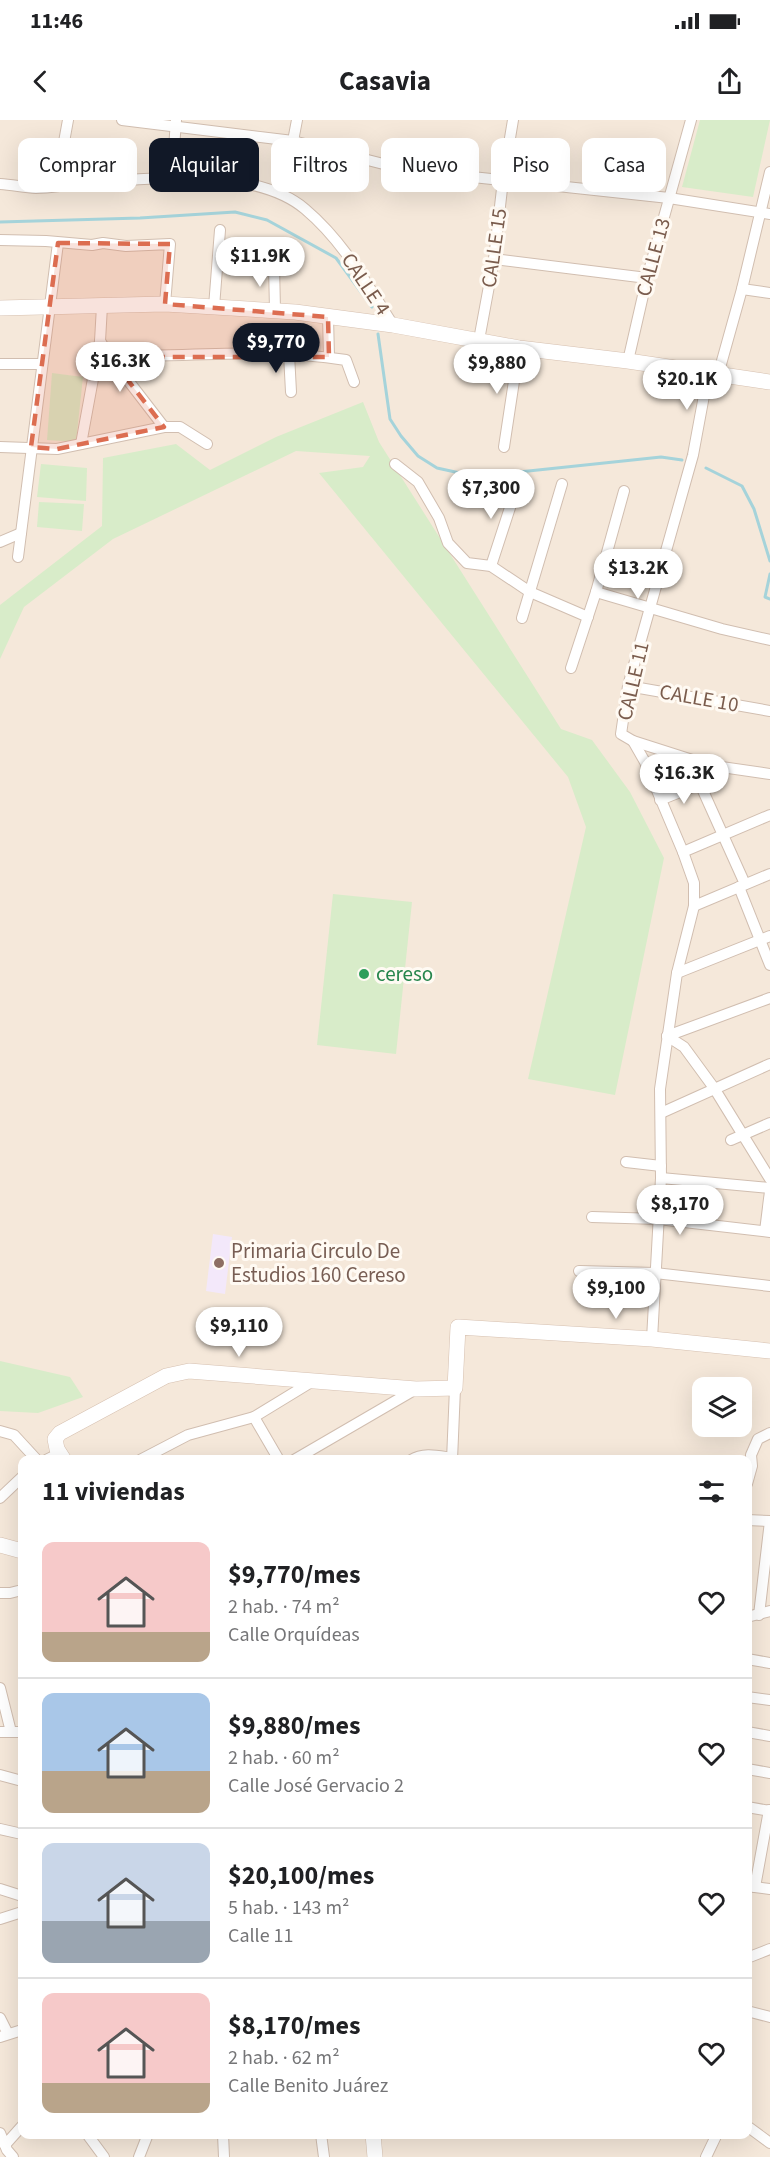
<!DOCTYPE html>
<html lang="es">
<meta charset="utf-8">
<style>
body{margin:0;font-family:"Source Sans 3",sans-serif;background:#f2f2f2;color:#202124;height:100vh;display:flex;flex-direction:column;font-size:22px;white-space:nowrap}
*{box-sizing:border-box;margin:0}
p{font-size:20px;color:#757577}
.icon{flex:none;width:33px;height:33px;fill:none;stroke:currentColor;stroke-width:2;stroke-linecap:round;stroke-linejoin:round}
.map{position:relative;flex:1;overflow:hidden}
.panel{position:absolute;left:18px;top:1335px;width:734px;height:684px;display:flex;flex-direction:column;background:#fff;border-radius:12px;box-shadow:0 6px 24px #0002}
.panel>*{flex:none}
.banner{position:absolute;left:18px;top:18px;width:735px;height:54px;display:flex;gap:12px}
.buttons{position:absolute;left:692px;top:1257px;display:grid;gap:12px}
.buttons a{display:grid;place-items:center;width:60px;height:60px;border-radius:12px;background:#fff;box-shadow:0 6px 24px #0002;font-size:30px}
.price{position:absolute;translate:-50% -51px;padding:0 14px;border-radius:21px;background:#fff;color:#222;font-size:20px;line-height:39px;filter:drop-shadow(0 2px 3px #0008)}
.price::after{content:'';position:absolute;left:50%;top:36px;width:18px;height:14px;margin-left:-9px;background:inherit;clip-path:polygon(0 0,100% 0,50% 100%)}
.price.current{background:#111827;color:#fff}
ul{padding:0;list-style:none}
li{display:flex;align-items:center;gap:18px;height:150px;padding:0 24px}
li+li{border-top:2px solid #e0e0e0}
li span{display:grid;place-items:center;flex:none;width:168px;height:120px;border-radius:12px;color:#555}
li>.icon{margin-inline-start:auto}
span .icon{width:72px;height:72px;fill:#fffc;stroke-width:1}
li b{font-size:26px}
h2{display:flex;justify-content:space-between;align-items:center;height:72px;padding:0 24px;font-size:26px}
.chip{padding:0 21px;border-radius:12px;background:#fff;box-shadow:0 6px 24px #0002;font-size:21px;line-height:54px}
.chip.current{background:#111827;color:#fff}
.status{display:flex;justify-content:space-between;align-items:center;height:42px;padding:0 30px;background:#fff;direction:ltr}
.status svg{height:16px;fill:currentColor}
header{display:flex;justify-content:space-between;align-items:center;height:78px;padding:0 24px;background:#fff;font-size:27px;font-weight:700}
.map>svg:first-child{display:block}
.residential{fill:#f5e8da;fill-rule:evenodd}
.education{fill:#f3e8fa}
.green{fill:#d8ecc9}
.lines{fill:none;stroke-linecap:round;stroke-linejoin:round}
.stream{stroke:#a5d3da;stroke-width:3}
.street-casing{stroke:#d1beb0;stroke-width:12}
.secondary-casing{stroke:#d6c0b0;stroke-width:16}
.street{stroke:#fff;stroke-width:10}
.secondary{stroke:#fff;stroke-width:15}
.marked{fill:#dc6d51;fill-opacity:0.2;stroke:#dc6d51;stroke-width:4.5;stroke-dasharray:12 8;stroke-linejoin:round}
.leisure-dot{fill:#2e9e5b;stroke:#fffaf3;stroke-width:2}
.education-dot{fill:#8d6e63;stroke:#fffaf3;stroke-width:2}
.labels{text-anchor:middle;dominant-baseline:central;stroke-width:6;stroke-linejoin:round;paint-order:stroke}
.street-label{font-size:21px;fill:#7a5c4d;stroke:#fffaf3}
.leisure-label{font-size:21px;fill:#27864d;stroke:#fffaf3;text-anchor:start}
.education-label{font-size:21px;fill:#785e54;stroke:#fffaf3;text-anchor:start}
</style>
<div class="status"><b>11:46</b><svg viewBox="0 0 49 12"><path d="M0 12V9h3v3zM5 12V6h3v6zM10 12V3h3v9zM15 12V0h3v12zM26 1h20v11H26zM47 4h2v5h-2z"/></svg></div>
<header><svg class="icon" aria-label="back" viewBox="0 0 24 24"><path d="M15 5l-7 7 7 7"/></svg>Casavia<svg class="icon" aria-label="share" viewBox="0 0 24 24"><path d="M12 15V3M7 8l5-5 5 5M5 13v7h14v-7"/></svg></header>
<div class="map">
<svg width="770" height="2037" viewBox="0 0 770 2037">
<rect width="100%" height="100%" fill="#fdf6ec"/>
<path class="residential" d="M0,0H770V2037H0ZM702,1268H741V1306H702ZM22,1340H747V2014H22Z"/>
<polygon class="education" points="213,1114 232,1117 225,1174 206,1171"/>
<g class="green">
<polygon points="700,0 770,0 753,77 682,67"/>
<polygon points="52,253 83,257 76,322 47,320"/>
<polygon points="363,282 379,322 561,609 592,620 630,672 664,738 615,975 528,959 586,707 568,657 319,353 363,347 370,336 296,331 113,419 24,487 0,539 0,485 102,406 103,338 176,324 210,350 276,317"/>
<polygon points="41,344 87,348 86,381 37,377"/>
<polygon points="39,382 84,384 82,411 37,407"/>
<polygon points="333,774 412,782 396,934 317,925"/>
<polygon points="0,1241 70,1257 83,1277 38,1293 0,1291"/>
</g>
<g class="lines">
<g class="stream">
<polyline points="0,102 140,98 235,92 267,100 336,138 372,187"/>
<polyline points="378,214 390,299 401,316 418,336 437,348 469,355 519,352 661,337 682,340"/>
<polyline points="706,348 742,366 754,389 770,441"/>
<polyline points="770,454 765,477 770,479"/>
</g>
<defs>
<g id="street">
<polyline points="122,0 293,21 407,50 669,78 770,94"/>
<polyline points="293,21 297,0"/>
<polyline points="172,58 176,0"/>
<path d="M0,64C12,65 24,67 36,68C50,68 64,65 78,64C142,59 253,45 305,89C343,121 367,164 393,205"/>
<polyline points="56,66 68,0"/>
<polyline points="0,120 46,121 92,125 103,123 126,126 170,124 165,184"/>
<polyline points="494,139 647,158"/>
<polyline points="274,145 275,190"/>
<polyline points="742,169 770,173"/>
<polyline points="214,187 220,110"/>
<polyline points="328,197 329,237"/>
<polyline points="479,220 494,139 503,60 513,0"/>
<polyline points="100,221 110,237 164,307"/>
<polyline points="289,234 291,272"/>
<path d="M110,237C187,236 270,228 346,240L354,262"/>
<polyline points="628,241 647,158 691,0"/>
<polyline points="0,244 42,244"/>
<polyline points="708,254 693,335 628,566 621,614 633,621 708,645 770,654"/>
<polyline points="718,255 742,169 770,52"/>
<polyline points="81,324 100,221 102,186"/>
<polyline points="0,327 57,329 164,307 180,307 207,324"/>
<polyline points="504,327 519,228"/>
<polyline points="395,344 418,362 439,398 448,423 467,443 491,446 530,472 588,497"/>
<polyline points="0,422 21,413"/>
<polyline points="18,437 58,123"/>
<polyline points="491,446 518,363"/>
<polyline points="596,472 722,509 770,520"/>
<polyline points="522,498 562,364"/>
<polyline points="571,548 596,472 624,371"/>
<polyline points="628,566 770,591"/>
<polyline points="633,621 645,642 683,732 694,763 694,786 677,853 660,969 661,1058 652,1219"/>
<polyline points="660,680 700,664 745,764"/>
<polyline points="683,732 770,695"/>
<polyline points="739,767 770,845"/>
<polyline points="694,786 770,754"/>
<polyline points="677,853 770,816"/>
<polyline points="667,916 684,927 714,968 770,1059"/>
<polyline points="667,916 770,878"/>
<polyline points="661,993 770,944"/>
<polyline points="731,1020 770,1003"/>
<polyline points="626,1042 661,1046"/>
<polyline points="661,1058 770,1068"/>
<polyline points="592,1097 658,1099 770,1112"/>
<polyline points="765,1111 770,1071"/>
<polyline points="579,1151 655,1153 770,1166"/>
<polyline points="254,1297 279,1340"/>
<polyline points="0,1311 14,1315 37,1340"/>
<polyline points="46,1340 60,1333"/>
<polyline points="140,1340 188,1315 254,1297 313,1261"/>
<polyline points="294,1340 416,1269"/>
<path d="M411,1340C424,1332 438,1336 452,1338"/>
<polyline points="452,1340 455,1268"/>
<polyline points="747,1364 752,1346 751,1335 758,1319 770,1313"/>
<polyline points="0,1378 22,1357"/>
<polyline points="747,1400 770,1401"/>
<polyline points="0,1473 10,1473 22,1470"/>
<polyline points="759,1495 770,1401"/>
<polyline points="747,1497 770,1491"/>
<polyline points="747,1539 770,1543"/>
<polyline points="0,1568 11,1612"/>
<polyline points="747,1577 770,1580"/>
<polyline points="0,1612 22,1612"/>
<polyline points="747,1612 770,1616"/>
<polyline points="747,1649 770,1653"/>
<polyline points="0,1655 22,1661"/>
<polyline points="747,1687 770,1691"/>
<polyline points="0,1709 22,1714"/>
<polyline points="747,1766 770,1769"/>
<polyline points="755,1767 769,1690"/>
<polyline points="0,1769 22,1776"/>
<polyline points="0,1799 22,1792"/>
<polyline points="747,1838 770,1829"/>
<polyline points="747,1891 770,1897"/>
<polyline points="0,1898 8,1914"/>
<polyline points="0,1917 22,1910"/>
<polyline points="747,2006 770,2023"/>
<polyline points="0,2013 7,2030 13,2037"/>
<polyline points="87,2014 104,2037"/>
<polyline points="223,2014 224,2037"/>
<polyline points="321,2014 324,2037"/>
<polyline points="5,2025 22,2006"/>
<polyline points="139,2037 148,2014"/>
<polyline points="706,2037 717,2014"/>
</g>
<g id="secondary">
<polyline points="0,188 165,184 295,192 393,205 519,228 628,241 770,262"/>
<polyline points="64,1340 57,1329 55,1319 60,1313 166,1256 189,1251 416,1269 455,1268 458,1207 652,1219 770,1231"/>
<polyline points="0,1425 22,1431"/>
<polyline points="373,2014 375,2037"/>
</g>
</defs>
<use href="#street" class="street-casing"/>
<use href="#secondary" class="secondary-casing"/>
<use href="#street" class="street"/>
<use href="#secondary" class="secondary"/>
</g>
<path class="marked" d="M58,123L170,124L165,184L328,197L329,237H110L164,307L57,329L31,327Z"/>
<circle class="leisure-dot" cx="364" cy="854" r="6"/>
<circle class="education-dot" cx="219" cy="1143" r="6"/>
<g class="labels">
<g class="street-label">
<text transform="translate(494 128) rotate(-82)">CALLE 15</text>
<text transform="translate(653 137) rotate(-75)">CALLE 13</text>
<text transform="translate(366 164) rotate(56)">CALLE 4</text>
<text transform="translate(633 561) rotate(-77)">CALLE 11</text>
<text transform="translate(699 578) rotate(10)">CALLE 10</text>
</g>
<g class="leisure-label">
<text x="376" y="854">cereso</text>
</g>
<g class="education-label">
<text x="231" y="1131">Primaria Circulo De<tspan x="231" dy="24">Estudios 160 Cereso</tspan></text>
</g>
</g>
</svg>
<div class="buttons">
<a><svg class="icon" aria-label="layers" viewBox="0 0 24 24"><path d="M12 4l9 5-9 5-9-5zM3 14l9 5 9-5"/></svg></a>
</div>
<b class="price" style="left:260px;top:168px">$11.9K</b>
<b class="price current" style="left:276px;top:254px">$9,770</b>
<b class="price" style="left:120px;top:273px">$16.3K</b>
<b class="price" style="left:497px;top:275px">$9,880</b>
<b class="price" style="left:687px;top:291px">$20.1K</b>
<b class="price" style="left:491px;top:400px">$7,300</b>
<b class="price" style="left:638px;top:480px">$13.2K</b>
<b class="price" style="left:684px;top:685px">$16.3K</b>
<b class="price" style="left:680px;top:1116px">$8,170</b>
<b class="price" style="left:616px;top:1200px">$9,100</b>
<b class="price" style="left:239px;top:1238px">$9,110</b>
<div class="banner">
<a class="chip">Comprar</a>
<a class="chip current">Alquilar</a>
<a class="chip">Filtros</a>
<a class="chip">Nuevo</a>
<a class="chip">Piso</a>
<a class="chip">Casa</a>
</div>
<section class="panel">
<h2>11 viviendas<svg class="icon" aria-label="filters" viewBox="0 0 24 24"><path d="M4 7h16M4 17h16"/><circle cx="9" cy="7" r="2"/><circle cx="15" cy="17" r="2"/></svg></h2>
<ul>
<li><span style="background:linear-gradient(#f6c9c9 75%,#b9a48a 0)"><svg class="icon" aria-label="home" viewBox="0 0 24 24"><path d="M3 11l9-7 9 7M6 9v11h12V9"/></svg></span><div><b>$9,770/mes</b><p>2 hab. · 74 m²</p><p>Calle Orquídeas</p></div><svg class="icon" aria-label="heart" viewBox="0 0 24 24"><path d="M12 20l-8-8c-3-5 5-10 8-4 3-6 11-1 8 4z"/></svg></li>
<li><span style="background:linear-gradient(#a9c7e8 65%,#b9a48a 0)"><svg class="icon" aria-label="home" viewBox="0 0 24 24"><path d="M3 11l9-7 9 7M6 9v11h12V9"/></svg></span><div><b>$9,880/mes</b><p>2 hab. · 60 m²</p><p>Calle José Gervacio 2</p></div><svg class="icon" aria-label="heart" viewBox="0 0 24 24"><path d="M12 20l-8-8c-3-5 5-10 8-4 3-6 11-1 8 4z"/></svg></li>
<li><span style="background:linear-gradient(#c9d6e8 65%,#9aa5b1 0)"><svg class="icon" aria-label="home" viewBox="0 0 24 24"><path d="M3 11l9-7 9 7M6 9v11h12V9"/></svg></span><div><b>$20,100/mes</b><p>5 hab. · 143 m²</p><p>Calle 11</p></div><svg class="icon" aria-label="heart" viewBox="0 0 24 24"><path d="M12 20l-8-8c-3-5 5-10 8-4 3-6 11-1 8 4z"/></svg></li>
<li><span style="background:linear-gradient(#f6c9c9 75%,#b9a48a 0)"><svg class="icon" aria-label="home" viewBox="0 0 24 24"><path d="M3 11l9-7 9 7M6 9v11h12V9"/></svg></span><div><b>$8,170/mes</b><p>2 hab. · 62 m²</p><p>Calle Benito Juárez</p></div><svg class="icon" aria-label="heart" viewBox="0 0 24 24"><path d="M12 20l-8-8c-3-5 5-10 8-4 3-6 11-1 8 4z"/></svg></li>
</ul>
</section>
</div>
